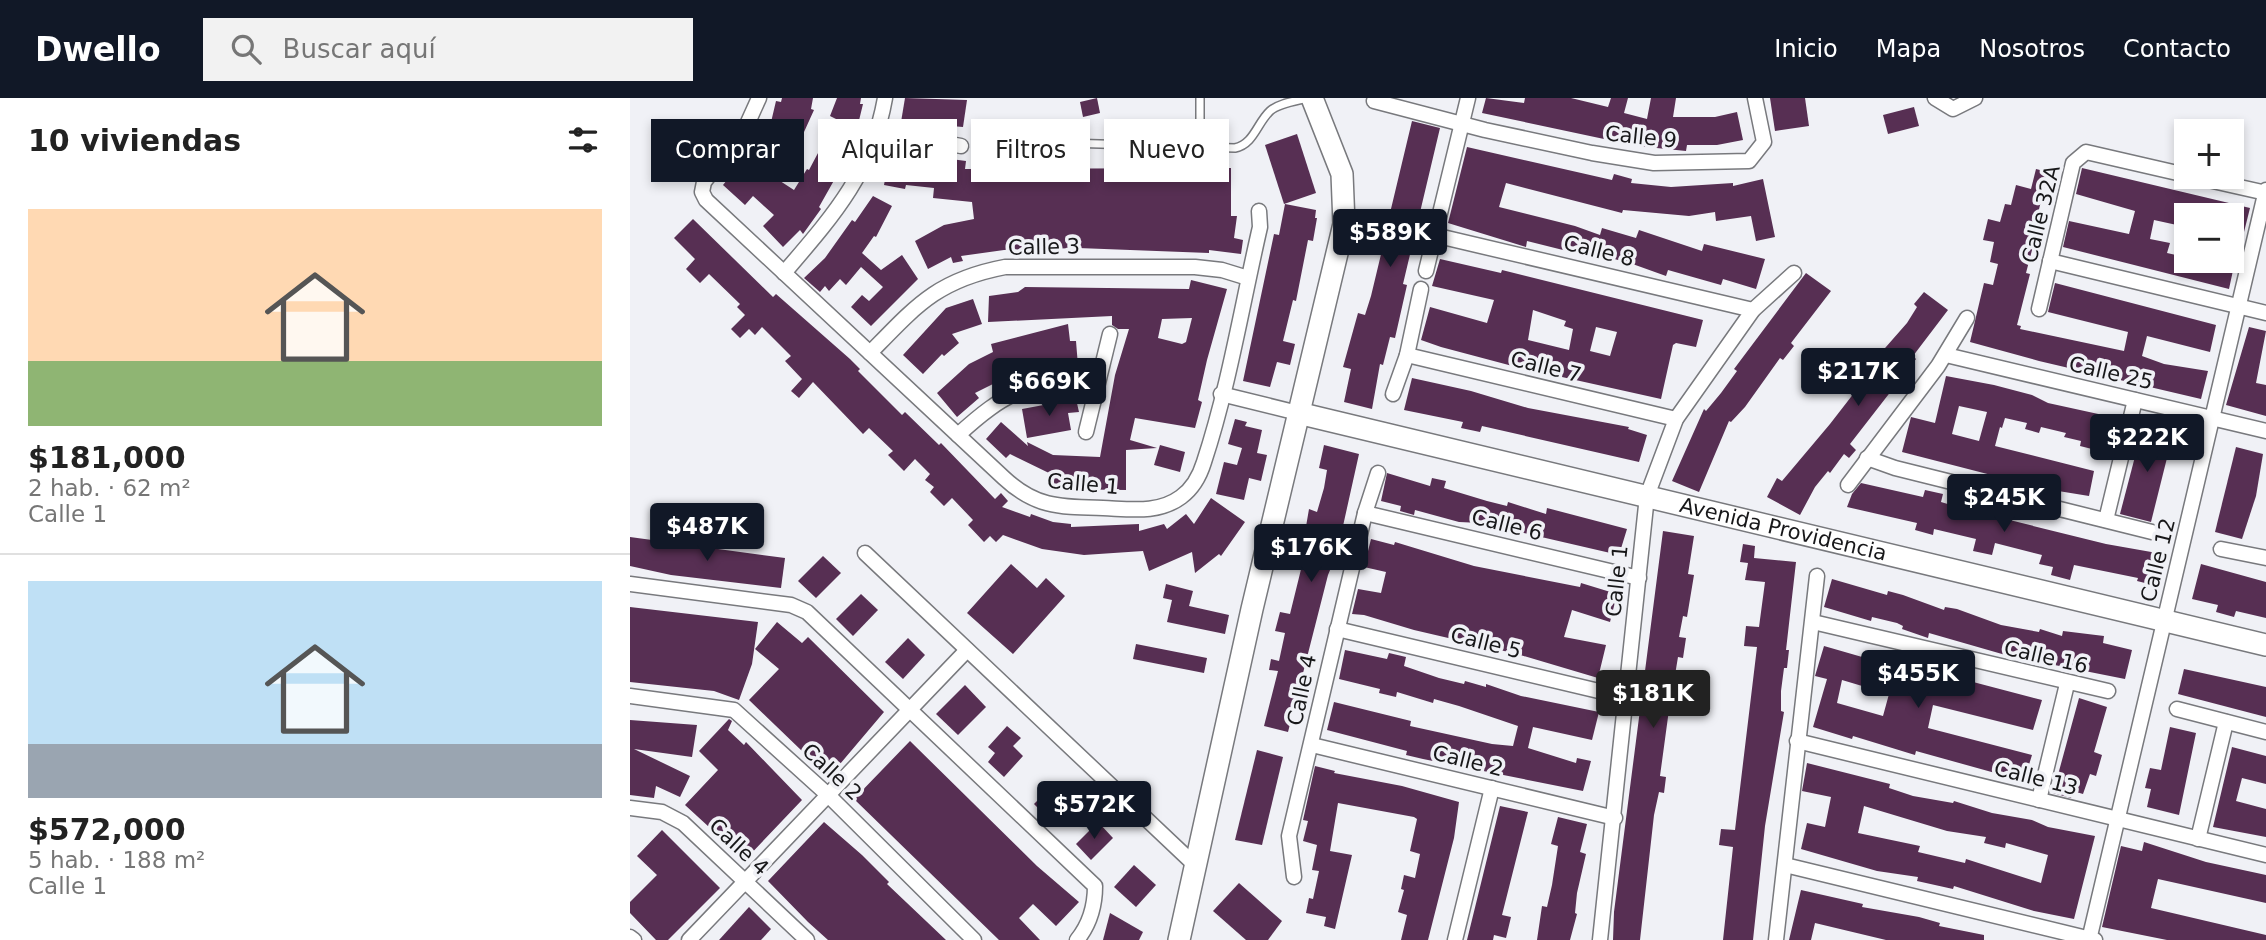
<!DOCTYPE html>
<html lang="es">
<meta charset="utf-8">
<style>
body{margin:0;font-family:"DejaVu Sans",sans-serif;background:#f2f2f2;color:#222;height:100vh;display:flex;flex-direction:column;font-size:26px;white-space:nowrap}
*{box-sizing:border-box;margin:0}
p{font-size:23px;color:#767676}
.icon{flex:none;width:38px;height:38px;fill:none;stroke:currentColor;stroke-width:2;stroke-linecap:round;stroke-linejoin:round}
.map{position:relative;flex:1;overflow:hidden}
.panel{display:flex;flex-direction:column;background:#fff;width:630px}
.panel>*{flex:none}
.guide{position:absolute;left:21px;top:21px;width:665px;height:63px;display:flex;gap:14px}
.buttons{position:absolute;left:1544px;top:21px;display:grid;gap:14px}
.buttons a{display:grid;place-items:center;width:70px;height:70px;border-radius:0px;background:#fff;box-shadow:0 4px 10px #0003;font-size:35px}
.price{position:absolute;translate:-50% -60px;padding:0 16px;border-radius:7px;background:#111827;color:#fff;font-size:23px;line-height:46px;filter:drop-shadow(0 2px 4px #0008)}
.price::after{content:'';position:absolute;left:50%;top:42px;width:21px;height:16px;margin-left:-10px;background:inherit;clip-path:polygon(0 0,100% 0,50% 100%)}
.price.on{background:#222;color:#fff}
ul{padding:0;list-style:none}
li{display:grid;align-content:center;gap:14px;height:371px;padding:0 28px}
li+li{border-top:2px solid #e0e0e0}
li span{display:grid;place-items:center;height:217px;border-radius:0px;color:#555}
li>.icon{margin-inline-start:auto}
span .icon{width:126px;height:126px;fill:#fffc;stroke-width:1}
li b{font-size:30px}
h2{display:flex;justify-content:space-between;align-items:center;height:84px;padding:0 28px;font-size:30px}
.tag{padding:0 24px;border-radius:0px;background:#fff;box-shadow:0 4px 10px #0003;font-size:24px;line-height:63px}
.tag.on{background:#111827;color:#fff}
header{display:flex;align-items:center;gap:42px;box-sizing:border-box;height:98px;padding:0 35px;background:#111827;color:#fff}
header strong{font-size:33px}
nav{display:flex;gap:38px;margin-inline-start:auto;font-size:24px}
.search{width:490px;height:63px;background:#f2f2f2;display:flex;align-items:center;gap:18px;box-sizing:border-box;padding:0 24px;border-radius:0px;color:#767676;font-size:26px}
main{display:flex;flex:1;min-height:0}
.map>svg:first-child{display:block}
.building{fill:#572f53;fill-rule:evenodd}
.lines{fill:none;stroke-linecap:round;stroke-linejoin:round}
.lane-casing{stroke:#78797d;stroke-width:10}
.street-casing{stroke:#78797d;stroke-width:17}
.secondary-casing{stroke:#78797d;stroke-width:24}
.lane{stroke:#fff;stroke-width:7}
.street{stroke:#fff;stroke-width:14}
.secondary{stroke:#fff;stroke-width:21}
.labels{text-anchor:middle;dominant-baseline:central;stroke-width:7;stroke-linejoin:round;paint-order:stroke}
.street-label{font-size:21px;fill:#171719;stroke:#f0f1f6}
</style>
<header>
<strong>Dwello</strong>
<div class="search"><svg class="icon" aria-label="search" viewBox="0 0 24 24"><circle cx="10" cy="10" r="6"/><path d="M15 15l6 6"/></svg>Buscar aquí</div>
<nav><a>Inicio</a><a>Mapa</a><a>Nosotros</a><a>Contacto</a></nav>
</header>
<main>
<section class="panel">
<h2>10 viviendas<svg class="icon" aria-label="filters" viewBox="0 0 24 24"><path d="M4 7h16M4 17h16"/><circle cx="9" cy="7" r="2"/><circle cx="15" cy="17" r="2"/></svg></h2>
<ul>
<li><span style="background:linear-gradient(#ffd9b3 70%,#8fb573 0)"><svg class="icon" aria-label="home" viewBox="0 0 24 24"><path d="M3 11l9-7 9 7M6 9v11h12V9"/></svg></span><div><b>$181,000</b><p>2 hab. · 62 m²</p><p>Calle 1</p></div></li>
<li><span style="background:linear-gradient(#bfe0f5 75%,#9aa5b1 0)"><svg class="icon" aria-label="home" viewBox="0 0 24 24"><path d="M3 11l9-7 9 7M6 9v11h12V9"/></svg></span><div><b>$572,000</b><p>5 hab. · 188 m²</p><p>Calle 1</p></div></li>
</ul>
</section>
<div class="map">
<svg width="1636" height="842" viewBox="0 0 1636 842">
<rect width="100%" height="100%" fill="#f0f1f6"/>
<g class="building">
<polygon points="152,0 183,0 181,11 184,12 164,56 147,81 164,92 177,71 179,72 206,21 200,18 207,0 231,0 230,6 233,6 224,43 221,43 211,70 189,109 191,111 173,136 170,132 153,149 133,128 144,117 123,98 115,107 93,87 117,57 121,60 134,35 138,37 146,3 151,4"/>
<polygon points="275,0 337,2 333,29 271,24"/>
<polygon points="467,0 470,15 453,19 450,4"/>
<polygon points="856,0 894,5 895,0 941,0 978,9 981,0 998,0 994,15 1017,21 1021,0 1046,0 1043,19 1085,19 1107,14 1113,42 1087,47 1057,47 1056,53 1007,48 852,15"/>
<polygon points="1140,0 1175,0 1179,28 1145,33"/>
<polygon points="1284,9 1289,28 1258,36 1253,17"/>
<polygon points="782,23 810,30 773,186 777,187 765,240 760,239 753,267 750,266 742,311 714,304 721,271 713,269 728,215 735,217 741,198 753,148 742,145 745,133 755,136"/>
<polygon points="667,36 686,95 654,106 635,47"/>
<polygon points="837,49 982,82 984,76 1002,81 1001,85 1041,89 1103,85 1103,88 1133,81 1145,139 1126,143 1121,118 1086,123 1085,114 1059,118 993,112 992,115 876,85 869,109 945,128 970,137 972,130 1006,140 1009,132 1072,153 1074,146 1135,161 1126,191 1093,181 1091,187 1038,172 1036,178 997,164 962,156 961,159 897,143 896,149 818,125"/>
<polygon points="260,53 336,63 335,71 601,70 601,118 607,118 604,140 613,142 611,156 579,152 579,155 448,150 374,152 331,158 333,163 323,165 321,159 298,171 285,143 314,127 344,121 342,104 303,100 304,90 276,87 275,91 254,87"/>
<polygon points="1452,70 1620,110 1613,138 1601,136 1601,117 1556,117 1556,129 1524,122 1520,141 1540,145 1537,155 1555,159 1554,163 1605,163 1599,191 1433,149 1439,123 1499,136 1505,113 1446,96"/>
<polygon points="1406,71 1418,74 1404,132 1407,133 1396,175 1400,176 1387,227 1391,228 1390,231 1494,253 1498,234 1418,214 1425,185 1586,227 1580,254 1517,238 1512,258 1534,266 1578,273 1571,301 1409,263 1340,244 1354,185 1363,187 1368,166 1360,164 1364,144 1353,142 1358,121 1370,124 1375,106 1381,107 1386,87 1401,91"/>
<polygon points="243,98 262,108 246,139 244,138 232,155 251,172 272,157 288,181 241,228 221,209 232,197 239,203 253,189 231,169 216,187 210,181 199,193 195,188 190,194 174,180 195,160 222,122 225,124"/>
<polygon points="655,106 686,112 685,120 687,120 683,143 678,142 666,203 663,202 653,243 665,246 660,267 647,264 640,289 613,283 644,136 649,137"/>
<polygon points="63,121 143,199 146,196 220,261 230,271 228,273 272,317 275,314 309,347 311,345 365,401 371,395 378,403 372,409 400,419 401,416 423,424 441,426 441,429 509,426 509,433 534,426 537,431 556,416 564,426 581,400 615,424 591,458 589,456 565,475 562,454 519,473 513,453 454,457 412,451 373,437 366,444 360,438 354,444 338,427 343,422 322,400 314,408 300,394 304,389 295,382 300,376 285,361 274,373 258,357 263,353 239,330 233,336 183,284 169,300 161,293 172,281 155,263 161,258 132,229 125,237 119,231 110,240 101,231 115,217 107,209 110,206 79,176 70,185 56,171 65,161 44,140"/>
<path d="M810,161L871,175L872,172L1073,222L1066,249L1046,245L1043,247L1031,301L914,275L915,271L891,266L890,270L811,249L791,242L800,209L857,225L864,202L802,188ZM903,212L936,223L934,228L943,231L939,252L898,242ZM966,229L987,234L980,258L960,253Z"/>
<polygon points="1176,175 1201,193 1161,245 1164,248 1153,262 1150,260 1115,309 1101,324 1099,323 1069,394 1042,383 1074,311 1076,313 1091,295 1107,273 1104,271"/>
<path d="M561,182L597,191L577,262L568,302L572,304L565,330L505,320L500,342L527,350L496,352V392L421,391V376L380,356L376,360L356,341L371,324L398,348L397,344L423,357L470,359L485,277L499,231H488L482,227V218L358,224L359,198L388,194L395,189L559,191ZM562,220L556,244L552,246L528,240L532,221Z"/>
<polygon points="1294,194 1318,212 1283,258 1286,261 1220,346 1226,352 1219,360 1214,356 1200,375 1198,373 1185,389 1170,417 1137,399 1147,380 1152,383 1200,326 1238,277 1234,274 1277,225 1287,209 1284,206"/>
<polygon points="343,201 352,226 322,236 329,245 314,258 312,256 293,276 273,257 316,210"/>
<polygon points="438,226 440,243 446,243 448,268 435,269 428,265 363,282 365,285 345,295 349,300 327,319 307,295 339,266 363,254 361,246"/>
<polygon points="1619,229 1636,233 1626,285 1636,287 1636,318 1596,307"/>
<path d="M1316,278L1364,287L1402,297L1418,305L1482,319L1474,354L1450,348L1451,343L1434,339L1436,335L1411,329L1409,335L1395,331L1397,325L1375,320L1372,330L1370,329L1365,348L1464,373L1459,398L1416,391L1272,354L1281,319L1305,325ZM1329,308L1357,314L1349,343L1322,336Z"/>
<polygon points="782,280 841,293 898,310 999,329 998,331 1017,337 1009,364 852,328 850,334 831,330 833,324 774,312"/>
<polygon points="446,301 449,314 438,315 441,332 397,340 392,311"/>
<polygon points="605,321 617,324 615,328 632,332 627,355 637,357 631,383 619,380 614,402 586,396 594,364 607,367 612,350 598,346"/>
<polygon points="1513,328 1543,336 1521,424 1490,416"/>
<polygon points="530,347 555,354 550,374 524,367"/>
<polygon points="694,347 729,356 707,455 698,477 658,634 634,628 648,573 639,572 641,561 649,563 655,535 645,533 650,514 660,516 677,447 673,446 679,411 687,414 694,390 697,372 689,370"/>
<polygon points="1606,349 1633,356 1626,398 1612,441 1585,434"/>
<polygon points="757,375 800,388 802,380 816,383 814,390 857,403 877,408 878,404 916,416 917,410 997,431 989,457 851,425 829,424 785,412 784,417 770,413 771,408 751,403"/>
<polygon points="1231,385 1293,399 1295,392 1313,396 1311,404 1331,410 1476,446 1527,455 1519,486 1507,483 1508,480 1444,467 1440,482 1421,477 1423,469 1409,466 1412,457 1365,445 1362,457 1343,453 1346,441 1304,431 1303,437 1285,432 1287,425 1217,409 1222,396"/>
<polygon points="1033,433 1064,438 1058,476 1064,477 1057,519 1053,518 1049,539 1056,540 1053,560 1048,559 1038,619 1030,678 1036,679 1034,695 1029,694 1024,717 1010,842 983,842 984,814"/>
<polygon points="0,439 155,460 151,490 41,477 0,468"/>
<polygon points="741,441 764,447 765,444 844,468 950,489 951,485 987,496 980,524 942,512 934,539 976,547 968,580 887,556 784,532 734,517 722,516 728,491 751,495 756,474 734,469"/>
<polygon points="1113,446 1125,448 1124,460 1166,464 1156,552 1159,552 1157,570 1154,570 1151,593 1151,613 1154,614 1135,728 1123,842 1093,842 1103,749 1089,747 1091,731 1105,732 1127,549 1114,548 1116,528 1129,529 1135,484 1115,482 1118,465 1110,464"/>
<polygon points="193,458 211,475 186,500 168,483"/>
<polygon points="381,466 407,490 416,480 435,498 383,556 337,515"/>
<polygon points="1571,466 1636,484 1636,520 1606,513 1604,519 1586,514 1588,507 1562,501"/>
<polygon points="1202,481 1257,497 1258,493 1273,497 1314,512 1315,509 1327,511 1371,527 1409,534 1410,531 1432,538 1433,533 1474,538 1473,545 1502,552 1495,581 1379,558 1299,535 1298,540 1272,531 1273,528 1267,525 1242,519 1241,523 1194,509"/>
<polygon points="536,486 563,493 559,508 599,517 595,536 537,524 542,502 533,500"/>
<polygon points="231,496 248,512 223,538 206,521"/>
<polygon points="0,509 128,524 122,566 109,602 84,593 0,584"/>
<polygon points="147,524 172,545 178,539 254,614 199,679 119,602 149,571 125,551"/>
<polygon points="278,540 295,557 273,581 255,564"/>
<polygon points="506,546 577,560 574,575 503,561"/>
<path d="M1194,548L1246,563L1248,559L1412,602L1403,632L1303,607L1298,630L1402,657L1394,683L1286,653L1285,657L1223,638L1222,641L1183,629L1197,581L1185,578ZM1212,582L1259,596L1253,618L1207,605Z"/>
<polygon points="715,552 757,561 759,555 776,559 774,568 809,580 834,586 835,583 856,589 856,586 891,598 969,614 962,642 903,629 898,650 946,665 947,660 961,663 953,693 793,661 776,657 777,653 697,632 704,604 781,623 780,628 862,646 883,648 888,628 829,608 804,601 803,605 767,594 766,599 749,595 750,591 709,581"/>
<polygon points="1554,571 1636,589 1636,619 1548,596"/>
<polygon points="335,587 356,609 328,637 306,616"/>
<polygon points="1449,600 1477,609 1464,654 1472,657 1466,678 1460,676 1453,696 1443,693 1441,700 1423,695"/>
<polygon points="99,621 102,623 98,632 114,647 116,644 172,702 115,762 55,707 88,672 69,653"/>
<polygon points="0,622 67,627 62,659 4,651 60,678 50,699 26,688 24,700 0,697"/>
<polygon points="377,628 391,640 383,648 393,658 374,679 358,664 365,655 358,649"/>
<polygon points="1540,629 1566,635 1549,717 1517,709 1521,691 1515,690 1520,670 1531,672"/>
<polygon points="280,643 407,768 449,804 426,828 403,806 389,820 410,842 369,842 224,701"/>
<polygon points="1602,649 1636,658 1636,686 1612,680 1606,703 1636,711 1636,739 1583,729"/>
<polygon points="627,652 653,659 632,747 605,742"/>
<path d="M1177,665L1260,686L1259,690L1283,698L1323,705L1324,703L1362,715L1402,722L1418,729L1465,738L1444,821L1404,813L1324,788L1323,791L1287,783L1288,779L1247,773L1171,751L1177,725L1195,729L1201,699L1172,693ZM1234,708L1317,733L1356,739L1354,745L1375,750L1376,745L1418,757L1411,785L1336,761L1335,765L1288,754L1290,748L1228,735Z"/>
<polygon points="685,668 705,673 704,675 772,688 829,704 824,740 798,842 771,842 777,817 768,814 774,792 771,791 774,777 785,780 790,756 780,753 787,721 784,719 708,705 700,753 722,757 705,831 694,828 696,819 676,815 679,800 683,801 689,773 682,772 687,747 673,743 678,723 673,722"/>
<polygon points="420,690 426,696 433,690 440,698 418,720 404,706"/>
<polygon points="870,708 898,714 872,817 881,819 876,840 864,837 863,842 837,842"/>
<polygon points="928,719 957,726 950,754 956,756 947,795 945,815 947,816 940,842 907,842 912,808 917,809 922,787 928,748 921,746"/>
<polygon points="194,724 232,757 259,784 257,786 316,842 198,842 178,824 138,783"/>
<polygon points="468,724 483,740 461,762 446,746"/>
<polygon points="32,732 90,790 38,842 26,842 0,815 0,804 27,777 7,758"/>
<polygon points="1514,744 1576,764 1636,777 1636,805 1528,781 1521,810 1636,837 1636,842 1537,842 1472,829 1491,748 1512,753"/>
<polygon points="504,767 526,787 506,809 484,789"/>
<polygon points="609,785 652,823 638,842 616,842 583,813"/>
<polygon points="1171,792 1233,806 1232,809 1289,819 1310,825 1309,828 1354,837 1354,842 1256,842 1185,825 1181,842 1159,842"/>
<polygon points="119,809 141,831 131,842 89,842"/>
<polygon points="480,815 513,834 509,842 473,842"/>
</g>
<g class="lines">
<defs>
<g id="lane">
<path d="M365,43L605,50C624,46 627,25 640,13C649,5 666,3 678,0"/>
<polyline points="570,50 570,0"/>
</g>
<g id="street">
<path d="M129,0L115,31L74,84L72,94L76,102L374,380C406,410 431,409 473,410C500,411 528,416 551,399C562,391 570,377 574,364C599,288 612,207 630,129L629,113"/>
<polyline points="1305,0 1323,11 1345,0"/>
<polyline points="744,3 855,32 962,55 1024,65 1119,63 1134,44 1125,0"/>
<polyline points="249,33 331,48"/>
<polyline points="1565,79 1636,95"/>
<polyline points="804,137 1123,212"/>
<polyline points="1420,163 1636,215"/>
<polyline points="796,173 838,0"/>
<path d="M154,175C202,119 242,75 255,0"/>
<polyline points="1409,211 1443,65 1456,54 1556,77"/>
<path d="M240,255C286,208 307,182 375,169H565L592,172L618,180"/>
<polyline points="777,257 1046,321"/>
<polyline points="1316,257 1636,333"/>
<polyline points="591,296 668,315"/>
<polyline points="763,296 777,257 791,191"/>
<polyline points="456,334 480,236"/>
<path d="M328,337C373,296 403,277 467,290"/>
<polyline points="1237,360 1265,370 1522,434"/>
<polyline points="1218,387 1308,268 1337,220"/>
<polyline points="735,415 1009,480"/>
<polyline points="1476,422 1505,302"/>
<polyline points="1591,451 1636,460"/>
<polyline points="235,455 566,768"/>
<path d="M0,486L161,507L177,514L465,788C465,808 460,826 447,842"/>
<polyline points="1183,524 1478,593"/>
<polyline points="707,531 994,599"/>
<polyline points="0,598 104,612 198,697 344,842"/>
<polyline points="1547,611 1636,634"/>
<polyline points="1167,643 1636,757"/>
<polyline points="682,647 985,720"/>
<polyline points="1409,702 1437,586"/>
<polyline points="0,710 32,714 53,725 177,842"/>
<polyline points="1568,741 1596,624"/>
<polyline points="1155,767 1465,842"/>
<polyline points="664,779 659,738 735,415 748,375"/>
<polyline points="0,839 4,842"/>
<polyline points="59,842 337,552"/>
<polyline points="825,842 862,690"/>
<polyline points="970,842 1017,398 1046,321 1123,212 1164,175"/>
<polyline points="1146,842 1187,478"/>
<polyline points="1459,842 1636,92"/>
</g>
<g id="secondary">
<path id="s1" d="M668,315L1636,547"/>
<polyline points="549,842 622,511 714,126 712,76 682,0"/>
</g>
</defs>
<use href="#lane" class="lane-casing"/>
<use href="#street" class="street-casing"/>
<use href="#secondary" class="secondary-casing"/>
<use href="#lane" class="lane"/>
<use href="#street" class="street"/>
<use href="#secondary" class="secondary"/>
</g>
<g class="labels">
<g class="street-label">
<text transform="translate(1011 39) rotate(6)">Calle 9</text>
<text transform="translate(1411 116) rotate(-76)">Calle 32A</text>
<text transform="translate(414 149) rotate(-1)">Calle 3</text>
<text transform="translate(969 153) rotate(14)">Calle 8</text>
<text transform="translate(916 269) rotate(14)">Calle 7</text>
<text transform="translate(1481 275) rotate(13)">Calle 25</text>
<text transform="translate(453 386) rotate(5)">Calle 1</text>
<text transform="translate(877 427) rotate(14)">Calle 6</text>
<text stroke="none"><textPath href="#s1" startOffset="499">Avenida Providencia</textPath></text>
<text transform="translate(1528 462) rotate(-76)">Calle 12</text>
<text transform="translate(987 483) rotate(-84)">Calle 1</text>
<text transform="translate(856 545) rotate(14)">Calle 5</text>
<text transform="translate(1416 559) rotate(13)">Calle 16</text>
<text transform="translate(672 592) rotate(-78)">Calle 4</text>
<text transform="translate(838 663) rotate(14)">Calle 2</text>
<text transform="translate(202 674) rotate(43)">Calle 2</text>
<text transform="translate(1406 680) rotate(14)">Calle 13</text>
<text transform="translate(109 749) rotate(43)">Calle 4</text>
</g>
</g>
</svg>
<div class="buttons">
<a>+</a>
<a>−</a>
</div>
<b class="price" style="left:760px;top:171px">$589K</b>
<b class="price" style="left:1228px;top:310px">$217K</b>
<b class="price" style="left:419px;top:320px">$669K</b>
<b class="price" style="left:1517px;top:376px">$222K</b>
<b class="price" style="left:1374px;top:436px">$245K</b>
<b class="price" style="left:77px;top:465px">$487K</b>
<b class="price" style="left:681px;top:486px">$176K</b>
<b class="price" style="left:1288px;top:612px">$455K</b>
<b class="price on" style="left:1023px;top:632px">$181K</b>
<b class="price" style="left:464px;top:743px">$572K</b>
<div class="guide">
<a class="tag on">Comprar</a>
<a class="tag">Alquilar</a>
<a class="tag">Filtros</a>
<a class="tag">Nuevo</a>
</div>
</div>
</main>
